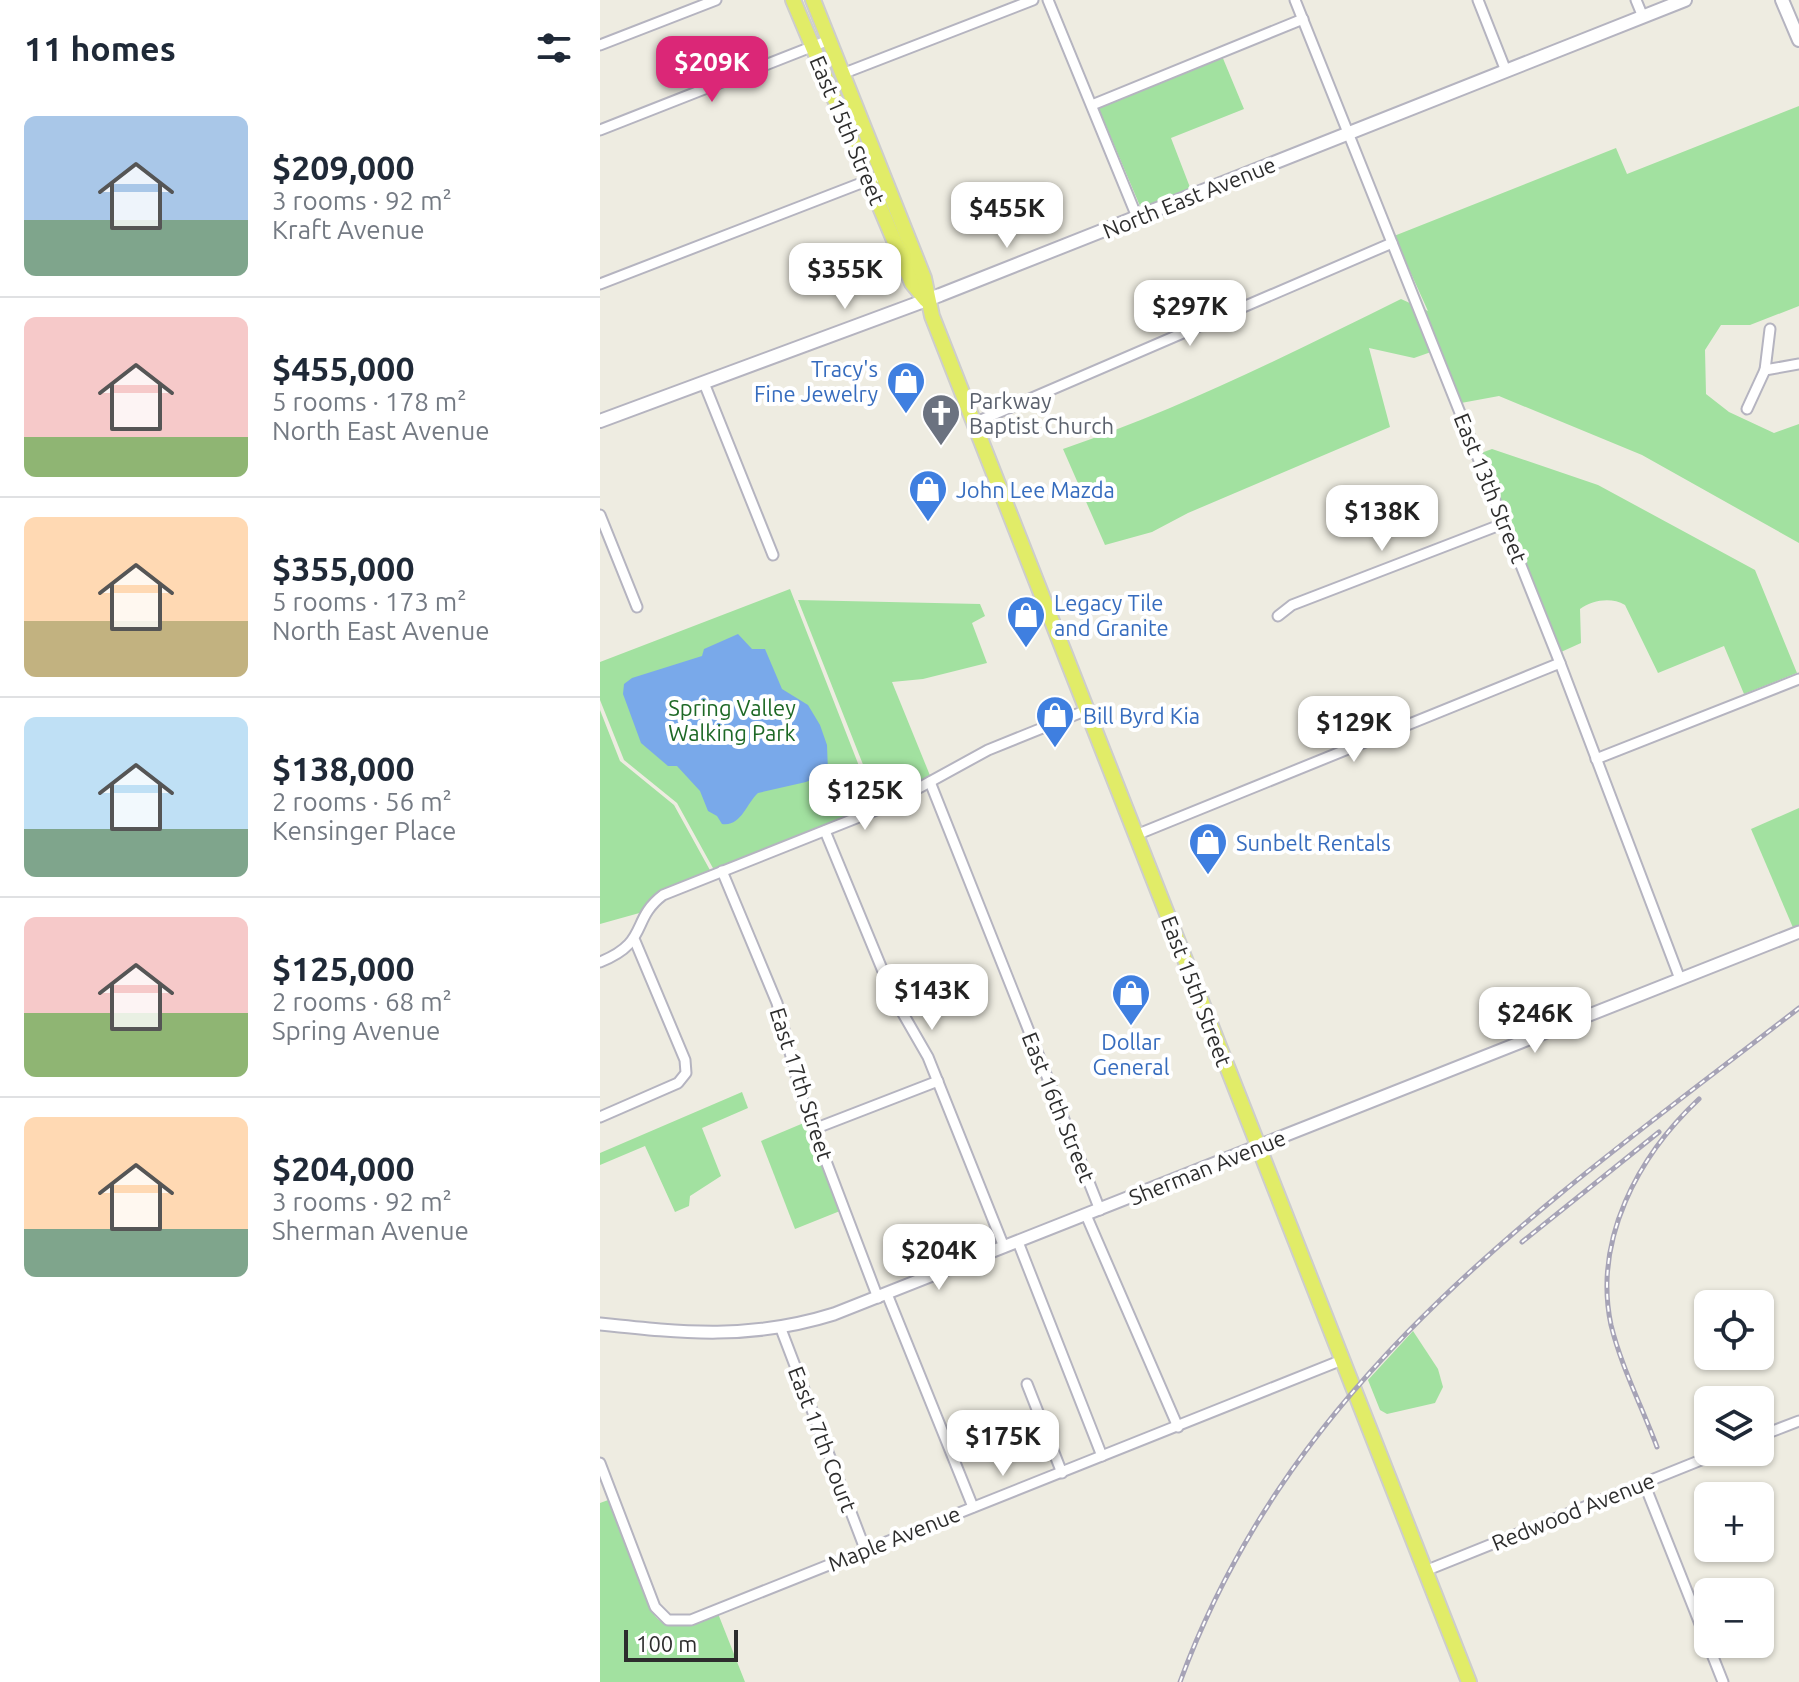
<!DOCTYPE html>
<meta charset="utf-8">
<style>
body{margin:0;font-family:Ubuntu,sans-serif;background:#f6f6f7;color:#1f2937;height:100vh;display:flex;flex-direction:column;font-size:30px;white-space:nowrap}
*{box-sizing:border-box;margin:0}
p{font-size:26px;color:#747a83}
.icon{flex:none;width:44px;height:44px;fill:none;stroke:currentColor;stroke-width:2;stroke-linecap:round;stroke-linejoin:round}
.map{position:relative;flex:1;overflow:hidden}
.drawer{display:flex;flex-direction:column;background:#fff;width:600px}
.drawer>*{flex:none}
.fabs{position:absolute;left:1094px;top:1290px;display:grid;gap:16px}
.fabs a{display:grid;place-items:center;width:80px;height:80px;border-radius:12px;background:#fff;box-shadow:0 2px 6px #0004;font-size:40px}
.scale{position:absolute;left:24px;bottom:20px;width:114px;box-sizing:border-box;padding-left:8px;border:4px solid #2d2d2d;border-top:0;font-size:22px;line-height:28px;white-space:nowrap;color:#2d2d2d;-webkit-text-stroke:6px #fff;paint-order:stroke}
.price{position:absolute;translate:-50% -68px;padding:0 18px;border-radius:16px;background:#fff;color:#222;font-size:26px;line-height:52px;filter:drop-shadow(0 2px 4px #0008)}
.price::after{content:'';position:absolute;left:50%;top:48px;width:24px;height:18px;margin-left:-12px;background:inherit;clip-path:polygon(0 0,100% 0,50% 100%)}
.price.active{background:#db2777;color:#fff}
ul{padding:0;list-style:none}
li{display:flex;align-items:center;gap:24px;height:200px;padding:0 24px}
li+li{border-top:2px solid #e0e1e3}
li span{display:grid;place-items:center;flex:none;width:224px;height:160px;border-radius:12px;color:#555}
li>.icon{margin-inline-start:auto}
span .icon{width:96px;height:96px;fill:#fffc;stroke-width:1}
li b{font-size:34px}
h2{display:flex;justify-content:space-between;align-items:center;height:96px;padding:0 24px;font-size:34px}
main{display:flex;flex:1;min-height:0}
.map>svg:first-child{display:block}
.green{fill:#a2e1a0}
.water{fill:#79a9ea}
.lines{fill:none;stroke-linecap:round;stroke-linejoin:round}
.minor-casing{stroke:#b5b4c0;stroke-width:13}
.tertiary-casing{stroke:#b5b4c0;stroke-width:15}
.secondary-casing{stroke:#b5b4c0;stroke-width:16}
.primary-casing{stroke:#cdcdcd;stroke-width:18}
.minor{stroke:#fff;stroke-width:9}
.tertiary{stroke:#fff;stroke-width:11}
.secondary{stroke:#fff;stroke-width:12}
.primary{stroke:#e1ec68;stroke-width:14}
.rail-casing{stroke:#a6a3b6;stroke-width:5}
.rail{stroke:#fff;stroke-width:2;stroke-dasharray:6;stroke-linecap:butt}
.labels{text-anchor:middle;dominant-baseline:central;stroke-width:8;stroke-linejoin:round;paint-order:stroke}
.street-label{font-size:22px;fill:#2d2d2d;stroke:#fff}
.shop-label{font-size:22px;fill:#366cbe;stroke:#fff;text-anchor:start}
.worship-label{font-size:22px;fill:#5b616d;stroke:#fff;text-anchor:start}
.park-label{font-size:22px;fill:#1e6926;stroke:#fff}
</style>
<main>
<section class="drawer">
<h2>11 homes<svg class="icon" aria-label="filters" viewBox="0 0 24 24"><path d="M4 7h16M4 17h16"/><circle cx="9" cy="7" r="2"/><circle cx="15" cy="17" r="2"/></svg></h2>
<ul>
<li><span style="background:linear-gradient(#a9c7e8 65%,#7fa58c 0)"><svg class="icon" aria-label="home" viewBox="0 0 24 24"><path d="M3 11l9-7 9 7M6 9v11h12V9"/></svg></span><div><b>$209,000</b><p>3 rooms · 92 m²</p><p>Kraft Avenue</p></div></li>
<li><span style="background:linear-gradient(#f6c9c9 75%,#8fb573 0)"><svg class="icon" aria-label="home" viewBox="0 0 24 24"><path d="M3 11l9-7 9 7M6 9v11h12V9"/></svg></span><div><b>$455,000</b><p>5 rooms · 178 m²</p><p>North East Avenue</p></div></li>
<li><span style="background:linear-gradient(#ffd9b3 65%,#c2b280 0)"><svg class="icon" aria-label="home" viewBox="0 0 24 24"><path d="M3 11l9-7 9 7M6 9v11h12V9"/></svg></span><div><b>$355,000</b><p>5 rooms · 173 m²</p><p>North East Avenue</p></div></li>
<li><span style="background:linear-gradient(#bfe0f5 70%,#7fa58c 0)"><svg class="icon" aria-label="home" viewBox="0 0 24 24"><path d="M3 11l9-7 9 7M6 9v11h12V9"/></svg></span><div><b>$138,000</b><p>2 rooms · 56 m²</p><p>Kensinger Place</p></div></li>
<li><span style="background:linear-gradient(#f6c9c9 60%,#8fb573 0)"><svg class="icon" aria-label="home" viewBox="0 0 24 24"><path d="M3 11l9-7 9 7M6 9v11h12V9"/></svg></span><div><b>$125,000</b><p>2 rooms · 68 m²</p><p>Spring Avenue</p></div></li>
<li><span style="background:linear-gradient(#ffd9b3 70%,#7fa58c 0)"><svg class="icon" aria-label="home" viewBox="0 0 24 24"><path d="M3 11l9-7 9 7M6 9v11h12V9"/></svg></span><div><b>$204,000</b><p>3 rooms · 92 m²</p><p>Sherman Avenue</p></div></li>
</ul>
</section>
<div class="map">
<svg width="1199" height="1682" viewBox="0 0 1199 1682">
<rect width="100%" height="100%" fill="#eeece1"/>
<g class="green">
<polygon points="622,56 644,109 571,138 591,190 546,207 540,206 498,107"/>
<polygon points="1199,106 1199,306 1150,325 1121,325 1105,350 1106,394 1129,412 1174,433 1199,424 1199,543 1042,455 899,396 861,403 824,309 828,311 794,236 1016,148 1027,174"/>
<path d="M801,299L812,304L831,352L814,358L769,348L790,427L588,513L552,532L505,545L463,449C580,409 690,354 801,299Z"/>
<path d="M892,449L998,485L1155,570L1197,673L1144,694L1124,646L1058,673L1025,605C1011,597 993,600 980,609L981,643L961,652L881,453Z"/>
<polygon points="190,589 275,807 114,870 77,803 24,760 0,700 0,662"/>
<polygon points="198,600 380,604 385,616 372,623 387,663 323,679 292,682 331,778 279,805"/>
<polygon points="0,710 20,761 74,805 111,872 61,892 43,912 0,924"/>
<polygon points="1199,808 1199,928 1194,930 1151,829"/>
<polygon points="142,1092 148,1108 102,1128 121,1176 90,1196 89,1206 75,1212 45,1146 0,1165 0,1153"/>
<polygon points="206,1122 240,1211 195,1229 161,1141"/>
<polygon points="813,1331 838,1369 843,1387 835,1403 787,1414 780,1410 768,1380"/>
<path d="M11,1499L55,1616C72,1636 97,1619 117,1611L145,1682H0V1503Z"/>
</g>
<path class="water" d="M138,634L152,649H165L182,689L208,705L220,725L227,745L228,772L206,782L158,793C146,804 141,827 122,824L117,816L108,811L100,791L77,766H68L41,743L23,694L24,684L32,678L102,656L104,649Z"/>
<g class="lines">
<defs>
<g id="minor">
<polyline points="448,0 537,217"/>
<polyline points="695,0 960,663 1080,979"/>
<polyline points="878,0 906,71"/>
<polyline points="1036,0 1043,17"/>
<polyline points="0,45 116,0"/>
<polyline points="242,74 433,0"/>
<polyline points="492,105 703,19"/>
<polyline points="0,130 229,40"/>
<polyline points="0,284 282,175"/>
<polyline points="1170,329 1165,370 1199,364"/>
<polyline points="104,383 173,555"/>
<polyline points="1147,409 1165,370"/>
<polyline points="374,423 792,243"/>
<polyline points="0,515 37,607"/>
<polyline points="678,616 692,605 905,523"/>
<polyline points="996,759 1199,679"/>
<polyline points="330,782 500,1210"/>
<polyline points="225,831 294,998 328,1057 404,1247"/>
<polyline points="536,835 960,663"/>
<polyline points="122,871 177,1003 202,1098 278,1298"/>
<path d="M0,962C50,942 30,920 63,895L284,807L388,750L487,710"/>
<polyline points="0,1117 78,1083 86,1073 85,1060 35,941"/>
<polyline points="214,1129 338,1081"/>
<polyline points="486,1215 578,1427"/>
<polyline points="418,1242 502,1456"/>
<polyline points="287,1294 373,1507"/>
<polyline points="181,1329 265,1549"/>
<polyline points="427,1384 462,1473"/>
<polyline points="1160,1436 1199,1421"/>
<polyline points="0,1463 55,1607 68,1620 91,1620 742,1360"/>
<polyline points="1044,1483 1123,1682"/>
<polyline points="825,1571 1121,1452"/>
</g>
<path id="tertiary" d="M0,1324C84,1333 151,1340 234,1314L1199,932"/>
<g id="secondary">
<polyline points="1182,0 1199,40"/>
<polyline points="0,421 340,295 1085,0"/>
</g>
<g id="primary">
<polyline points="193,0 312,283 326,300"/>
<polyline points="213,0 324,278 332,316 869,1682"/>
</g>
</defs>
<use href="#minor" class="minor-casing"/>
<use href="#tertiary" class="tertiary-casing"/>
<use href="#secondary" class="secondary-casing"/>
<use href="#primary" class="primary-casing"/>
<use href="#minor" class="minor"/>
<use href="#tertiary" class="tertiary"/>
<use href="#secondary" class="secondary"/>
<use href="#primary" class="primary"/>
<defs>
<g id="rail">
<polyline points="922,1242 1059,1132"/>
<path d="M1057,1447C1042,1407 1021,1366 1011,1325C993,1240 1038,1156 1099,1099"/>
<path d="M580,1682C694,1372 950,1201 1199,1008"/>
</g>
</defs>
<use href="#rail" class="rail-casing"/>
<use href="#rail" class="rail"/>
</g>
<defs>
<symbol id="shop-pin" viewBox="-11 -11 22 30"><path d="M0 17L-7.5 6A9.5 9.5 0 1 1 7.5 6Z" fill="#3f7fe0" stroke="#fff"/><path d="M-5-2.5h2.3a2.7 3.5 0 0 1 5.4 0H5L5.5 6h-11ZM-1.5-2.5h3a1.5 2.3 0 0 0-3 0Z" fill="#fff"/></symbol>
<symbol id="church-pin" viewBox="-11 -11 22 30"><path d="M0 17L-7.5 6A9.5 9.5 0 1 1 7.5 6Z" fill="#6b7280" stroke="#fff"/><path d="M-1.2-6h2.4v3.5h3.3v2.4h-3.3V6h-2.4V-.1h-3.3v-2.4h3.3Z" fill="#fff"/></symbol>
</defs>
<g fill-rule="evenodd">
<use href="#shop-pin" x="284" y="359" width="44" height="60"/>
<use href="#church-pin" x="319" y="391" width="44" height="60"/>
<use href="#shop-pin" x="306" y="467" width="44" height="60"/>
<use href="#shop-pin" x="404" y="593" width="44" height="60"/>
<use href="#shop-pin" x="433" y="693" width="44" height="60"/>
<use href="#shop-pin" x="586" y="820" width="44" height="60"/>
<use href="#shop-pin" x="509" y="971" width="44" height="60"/>
</g>
<g class="labels">
<g class="street-label">
<text transform="translate(248 130) rotate(67)">East 15th Street</text>
<text transform="translate(589 197) rotate(-22)">North East Avenue</text>
<text transform="translate(891 488) rotate(68)">East 13th Street</text>
<text transform="translate(597 991) rotate(69)">East 15th Street</text>
<text transform="translate(202 1084) rotate(72)">East 17th Street</text>
<text transform="translate(459 1107) rotate(68)">East 16th Street</text>
<text transform="translate(607 1167) rotate(-22)">Sherman Avenue</text>
<text transform="translate(223 1439) rotate(69)">East 17th Court</text>
<text transform="translate(973 1511) rotate(-22)">Redwood Avenue</text>
<text transform="translate(294 1538) rotate(-22)">Maple Avenue</text>
</g>
<g class="shop-label">
<text x="278" y="368" text-anchor="end">Tracy's<tspan x="278" dy="25">Fine Jewelry</tspan></text>
<text x="356" y="489">John Lee Mazda</text>
<text x="454" y="602">Legacy Tile<tspan x="454" dy="25">and Granite</tspan></text>
<text x="483" y="715">Bill Byrd Kia</text>
<text x="636" y="842">Sunbelt Rentals</text>
<text x="531" y="1041" text-anchor="middle">Dollar<tspan x="531" dy="25">General</tspan></text>
</g>
<g class="worship-label">
<text x="369" y="400">Parkway<tspan x="369" dy="25">Baptist Church</tspan></text>
</g>
<g class="park-label">
<text x="132" y="707">Spring Valley<tspan x="132" dy="25">Walking Park</tspan></text>
</g>
</g>
</svg>
<div class="fabs">
<a><svg class="icon" aria-label="locate" viewBox="0 0 24 24"><circle cx="12" cy="12" r="6"/><path d="M12 2v4M12 18v4M2 12h4M18 12h4"/></svg></a>
<a><svg class="icon" aria-label="layers" viewBox="0 0 24 24"><path d="M12 4l9 5-9 5-9-5zM3 14l9 5 9-5"/></svg></a>
<a>+</a>
<a>−</a>
</div>
<div class="scale">100 m</div>
<b class="price active" style="left:112px;top:104px">$209K</b>
<b class="price" style="left:407px;top:250px">$455K</b>
<b class="price" style="left:245px;top:311px">$355K</b>
<b class="price" style="left:590px;top:348px">$297K</b>
<b class="price" style="left:782px;top:553px">$138K</b>
<b class="price" style="left:754px;top:764px">$129K</b>
<b class="price" style="left:265px;top:832px">$125K</b>
<b class="price" style="left:332px;top:1032px">$143K</b>
<b class="price" style="left:935px;top:1055px">$246K</b>
<b class="price" style="left:339px;top:1292px">$204K</b>
<b class="price" style="left:403px;top:1478px">$175K</b>
</div>
</main>
